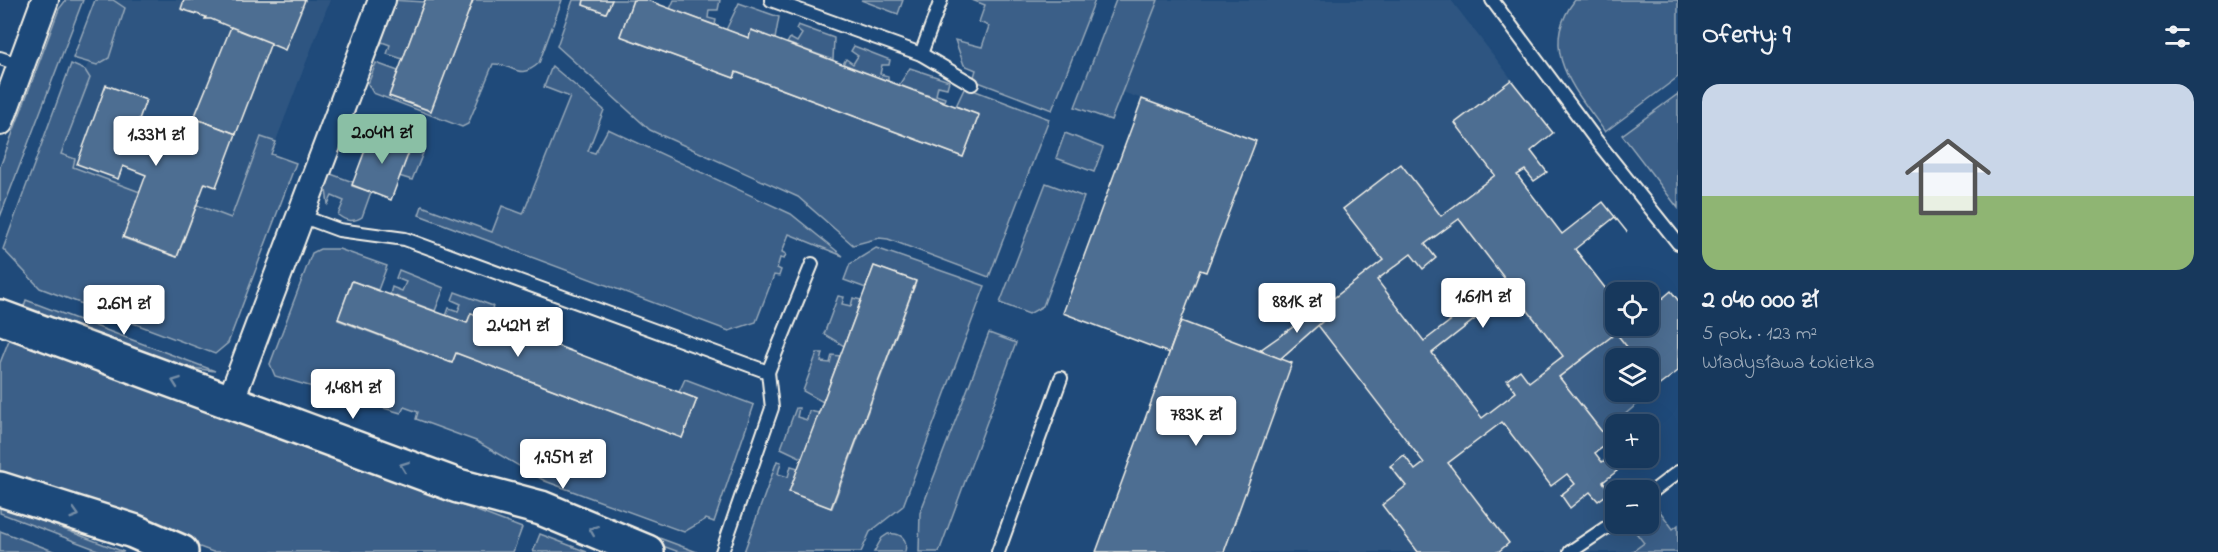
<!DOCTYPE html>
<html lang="pl">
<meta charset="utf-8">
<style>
body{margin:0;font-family:"Indie Flower",sans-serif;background:#244365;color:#f1f3f6;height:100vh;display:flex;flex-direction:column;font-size:22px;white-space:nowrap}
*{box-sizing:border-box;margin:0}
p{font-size:20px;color:#9eacbb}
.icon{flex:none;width:33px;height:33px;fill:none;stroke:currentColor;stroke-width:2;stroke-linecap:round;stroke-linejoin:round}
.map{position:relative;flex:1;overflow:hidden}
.details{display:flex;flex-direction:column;background:#17385c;width:540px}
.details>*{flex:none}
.fabs{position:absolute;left:1605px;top:282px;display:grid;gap:12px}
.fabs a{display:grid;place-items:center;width:54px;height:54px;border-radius:12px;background:#17385c;box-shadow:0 6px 24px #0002,0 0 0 2px #365272;font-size:30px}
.price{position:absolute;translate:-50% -51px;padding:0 14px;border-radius:6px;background:#fff;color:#222;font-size:20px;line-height:39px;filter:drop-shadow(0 2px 3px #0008)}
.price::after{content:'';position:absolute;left:50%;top:36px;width:18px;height:14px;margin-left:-9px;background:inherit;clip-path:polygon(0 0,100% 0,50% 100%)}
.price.selected{background:#8abfa5;color:#111}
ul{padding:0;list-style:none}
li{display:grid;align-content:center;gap:12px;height:318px;padding:0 24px}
li span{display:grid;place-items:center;height:186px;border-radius:18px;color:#555}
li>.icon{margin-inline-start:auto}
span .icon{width:108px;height:108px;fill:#fffc;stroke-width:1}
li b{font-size:26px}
h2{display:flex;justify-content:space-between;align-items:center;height:72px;padding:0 24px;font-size:26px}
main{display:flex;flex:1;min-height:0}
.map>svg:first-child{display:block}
.built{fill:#2d5581}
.green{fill:#3a5f88;stroke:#97a8b8;stroke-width:1.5}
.building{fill:#4d6e92;stroke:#f4f1e8;stroke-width:1.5;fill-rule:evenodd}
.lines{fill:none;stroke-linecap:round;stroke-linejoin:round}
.lane-casing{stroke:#f4f1e8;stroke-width:16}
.street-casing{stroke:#f4f1e8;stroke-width:30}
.secondary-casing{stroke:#f4f1e8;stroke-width:38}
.lane{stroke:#1f4a7a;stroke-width:12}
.street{stroke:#1f4a7a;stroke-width:26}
.secondary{stroke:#1f4a7a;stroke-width:33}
.oneway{stroke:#748da6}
</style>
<main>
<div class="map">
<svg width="1678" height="552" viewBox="0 0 1678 552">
<rect width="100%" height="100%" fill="#1f4a7a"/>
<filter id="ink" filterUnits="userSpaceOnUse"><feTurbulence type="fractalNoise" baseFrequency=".0167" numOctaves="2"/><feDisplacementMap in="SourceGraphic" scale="12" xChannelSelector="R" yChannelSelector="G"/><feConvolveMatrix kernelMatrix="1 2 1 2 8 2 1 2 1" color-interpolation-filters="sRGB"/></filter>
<g filter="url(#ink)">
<g class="built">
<polygon points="112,0 330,0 271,154 296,163 238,315 35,202"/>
<polygon points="1147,0 1451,0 1553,133 1531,151 1547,172 1534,181 1525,170 1518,176 1562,233 1603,202 1627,232 1615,218 1575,249 1615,302 1616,326 1648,326 1649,305 1651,307 1671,291 1678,300 1648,358 1636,358 1616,334 1559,377 1610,442 1595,453 1601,462 1607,459 1617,471 1603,482 1615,498 1616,524 1636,524 1659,552 1096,552 1168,354 1063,313 1142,99 1114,89"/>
</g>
<g class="green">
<polygon points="66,0 83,0 0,217 0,167 59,9"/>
<polygon points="95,0 113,0 125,8 109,58 97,65 73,58"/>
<polygon points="392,0 424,2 403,59 387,54 390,45 382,42 378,51 373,49"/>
<path d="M473,0H562L539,63C518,82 513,63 493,64L468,124L462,127L373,93L368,84L376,63L398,71L389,96L430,111Z"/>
<polygon points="573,0 584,0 583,5 606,13 612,0 633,0 620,36 734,78 736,72 963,157 979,115 956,106 965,87 1049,119 989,277 888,239 879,238 853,245 798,197 650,130 557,46"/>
<polygon points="674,0 720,0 718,10 709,10 708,18 716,20 715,25 670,9"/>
<polygon points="861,0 903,0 898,14"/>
<polygon points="972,0 1095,0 1052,110 973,80 976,70 964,65 955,40 982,47 989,26 979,22 985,5"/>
<polygon points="1116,0 1158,0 1111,120 1075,107"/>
<path d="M1575,0H1678V77L1605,132C1576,90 1536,50 1575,0Z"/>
<polygon points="739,3 779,17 775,39 752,30 749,38 726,30"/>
<polygon points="798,25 834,38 833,60 787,43 790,38 797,42 802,34 796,29"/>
<polygon points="854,46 890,60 889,65 882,65 880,74 888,76 888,81 843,64 846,59 853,64 858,56 851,51"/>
<polygon points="71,64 85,70 90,78 61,154 75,159 73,167 140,192 123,238 177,257 197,205 231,218 261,137 276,142 271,154 296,163 228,343 215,354 40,288 3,249"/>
<polygon points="552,66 604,110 588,151 595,153 608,129 791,214 843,256 789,234 782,252 786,254 784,259 780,258 777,268 781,270 779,276 774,275 756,322 729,331 419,215 422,206 492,232 502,206 523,214 570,97 544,87"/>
<polygon points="910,68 949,81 947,88 938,86 936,95 945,98 944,101 899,85"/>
<polygon points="1678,94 1678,208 1622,135"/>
<polygon points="374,125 422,146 423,153 412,180 399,176 411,144 373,129"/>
<polygon points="1065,133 1103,148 1094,172 1056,158"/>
<path d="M328,173L353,182L352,186L371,192L362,217C353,223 346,221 338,215L344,201L332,196L328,204L325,182Z"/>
<polygon points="1046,183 1084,197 1043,306 1029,314 1000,303"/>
<polygon points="876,248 985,286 903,506 870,532 861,552 744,552 777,461 781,462 778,474 788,477 791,466 798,468 790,492 832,508 916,282 874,266 866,288 844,280 850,264"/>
<polygon points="320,249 339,249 387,266 378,290 352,281 338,320 452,363 456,353 682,438 697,399 679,392 685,379 754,405 714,522 706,519 684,532 545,481 476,441 416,419 418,412 404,407 401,413 275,376 270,364 312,253"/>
<polygon points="399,270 444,288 435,311 390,294 392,287 402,291 406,282 396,278"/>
<polygon points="455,292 493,306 490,315 498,318 496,323 471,313 467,323 446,316 449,308 458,311 461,304 452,300"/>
<polygon points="838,296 844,297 842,304 851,306 853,298 861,300 844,346 824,334"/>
<polygon points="26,300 215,371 183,367 24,306"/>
<polygon points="989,333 1016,343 939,552 919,552 920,513"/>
<polygon points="1616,333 1636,358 1616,358 1616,392 1648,392 1649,375 1657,387 1603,433 1559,377"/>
<polygon points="11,335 522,528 513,552 213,552 0,472 0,363"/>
<polygon points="817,353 823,353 821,362 830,363 832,355 840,356 823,402 803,391"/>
<polygon points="796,408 799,408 797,417 807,420 809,411 819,413 802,458 781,448"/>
<polygon points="557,500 697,552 679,552 552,505"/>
<polygon points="0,505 124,552 103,552 0,513"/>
<polygon points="1656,506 1673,529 1678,525 1678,552 1632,552 1644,543 1634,530 1635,524 1648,524 1649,513"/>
<polygon points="0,531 56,552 0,552"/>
<polygon points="540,534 587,552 533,552"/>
<path d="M888,534C901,532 908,539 905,552H874L882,538Z"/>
</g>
<g class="building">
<polygon points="184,0 305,0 285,50 211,19 205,19 206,17 181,9"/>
<polygon points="425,0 473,0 431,111 389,96"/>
<polygon points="584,0 612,0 606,13 583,5"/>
<polygon points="633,0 647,0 749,38 751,30 979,115 963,157 736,72 734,78 620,36"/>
<polygon points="231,27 271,43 236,134 194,118"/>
<path d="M1511,80L1553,133L1531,151L1547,172L1534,181L1525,170L1517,175L1562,234L1603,202L1627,232L1615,217L1575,249L1616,302V326H1648V305L1651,308L1671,291L1678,300V371L1657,387L1648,375V358H1636L1616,333L1559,377L1610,442L1595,453L1602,462L1607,459L1617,471L1603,482L1610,492L1598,501L1590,492L1570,508L1561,495L1575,484L1567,474L1551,486L1502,422L1448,463L1509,543L1498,552H1418L1382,505L1406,486L1390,466L1404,455L1415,470L1424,463L1317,324L1332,313L1326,304L1383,260L1343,209L1401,164L1441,216L1495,175L1455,123ZM1459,219L1505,279L1424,341L1377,280L1411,254L1423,269L1436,258L1425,244ZM1512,290L1563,356L1529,382L1520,370L1507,380L1516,392L1482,418L1432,353Z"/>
<polygon points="106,85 146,100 137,125 160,133 164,123 179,129 175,139 185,143 194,118 236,134 216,187 205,183 177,257 123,237 146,175 123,166 118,179 77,164"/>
<polygon points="1142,99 1256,141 1206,272 1200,270 1169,353 1063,313"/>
<polygon points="373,129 412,144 391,200 352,185"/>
<polygon points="874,266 916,281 831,508 789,492"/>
<polygon points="352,281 467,323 471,313 697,399 682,438 456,353 452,363 338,319"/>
<polygon points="1634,286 1639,292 1626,292"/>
<polygon points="1326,304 1332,313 1280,359 1260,350"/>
<polygon points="1181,321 1292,363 1224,552 1096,552"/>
</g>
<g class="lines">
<defs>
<g id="lane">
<polyline points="771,0 921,54 972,84"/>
<polyline points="1492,0 1596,140 1678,243"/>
<polyline points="921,54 941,0"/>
<polyline points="0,58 21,65"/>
<polyline points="301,216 339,230 405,239 768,372 812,264"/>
<polyline points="1648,495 1678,472"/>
<polyline points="722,552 772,408 768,372"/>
<polyline points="998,552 1061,378"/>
<polyline points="1570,552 1616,521"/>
</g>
<g id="street">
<polyline points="0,122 45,0"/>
<polyline points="230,402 382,0"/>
</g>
<g id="secondary">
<polyline points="0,317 458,486 541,508 647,552"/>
<polyline points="0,489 133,531 181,552"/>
</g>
</defs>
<use href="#lane" class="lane-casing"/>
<use href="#street" class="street-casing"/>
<use href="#secondary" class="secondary-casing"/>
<use href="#lane" class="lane"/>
<use href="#street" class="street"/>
<use href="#secondary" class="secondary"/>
</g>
<defs><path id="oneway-chevron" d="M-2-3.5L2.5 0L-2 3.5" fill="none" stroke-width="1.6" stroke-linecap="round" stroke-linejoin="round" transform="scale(1.5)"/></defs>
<g class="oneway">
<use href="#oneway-chevron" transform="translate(176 382) rotate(-160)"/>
<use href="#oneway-chevron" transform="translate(404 466) rotate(-159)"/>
<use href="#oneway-chevron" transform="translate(75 514) rotate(17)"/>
<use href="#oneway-chevron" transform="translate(593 530) rotate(-158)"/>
</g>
</g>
</svg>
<div class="fabs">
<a><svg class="icon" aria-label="locate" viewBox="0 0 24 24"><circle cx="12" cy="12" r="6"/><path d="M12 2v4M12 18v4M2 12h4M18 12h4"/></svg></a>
<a><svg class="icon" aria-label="layers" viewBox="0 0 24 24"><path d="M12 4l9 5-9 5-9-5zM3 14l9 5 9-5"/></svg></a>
<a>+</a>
<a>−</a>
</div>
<b class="price selected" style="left:382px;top:165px">2.04M zł</b>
<b class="price" style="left:156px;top:167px">1.33M zł</b>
<b class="price" style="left:1483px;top:329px">1.61M zł</b>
<b class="price" style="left:1297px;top:334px">881K zł</b>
<b class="price" style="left:124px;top:336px">2.6M zł</b>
<b class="price" style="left:518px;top:358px">2.42M zł</b>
<b class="price" style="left:353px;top:420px">1.48M zł</b>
<b class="price" style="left:1196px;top:447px">783K zł</b>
<b class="price" style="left:563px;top:490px">1.95M zł</b>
</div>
<section class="details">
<h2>Oferty: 9<svg class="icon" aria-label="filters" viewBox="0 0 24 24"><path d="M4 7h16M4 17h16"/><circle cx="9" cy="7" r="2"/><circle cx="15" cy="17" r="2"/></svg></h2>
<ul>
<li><span style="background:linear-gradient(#c9d6e8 60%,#8fb573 0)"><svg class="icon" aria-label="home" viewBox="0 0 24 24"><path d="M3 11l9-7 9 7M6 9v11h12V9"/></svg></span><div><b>2 040 000 zł</b><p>5 pok. · 123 m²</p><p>Władysława Łokietka</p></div></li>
</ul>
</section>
</main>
